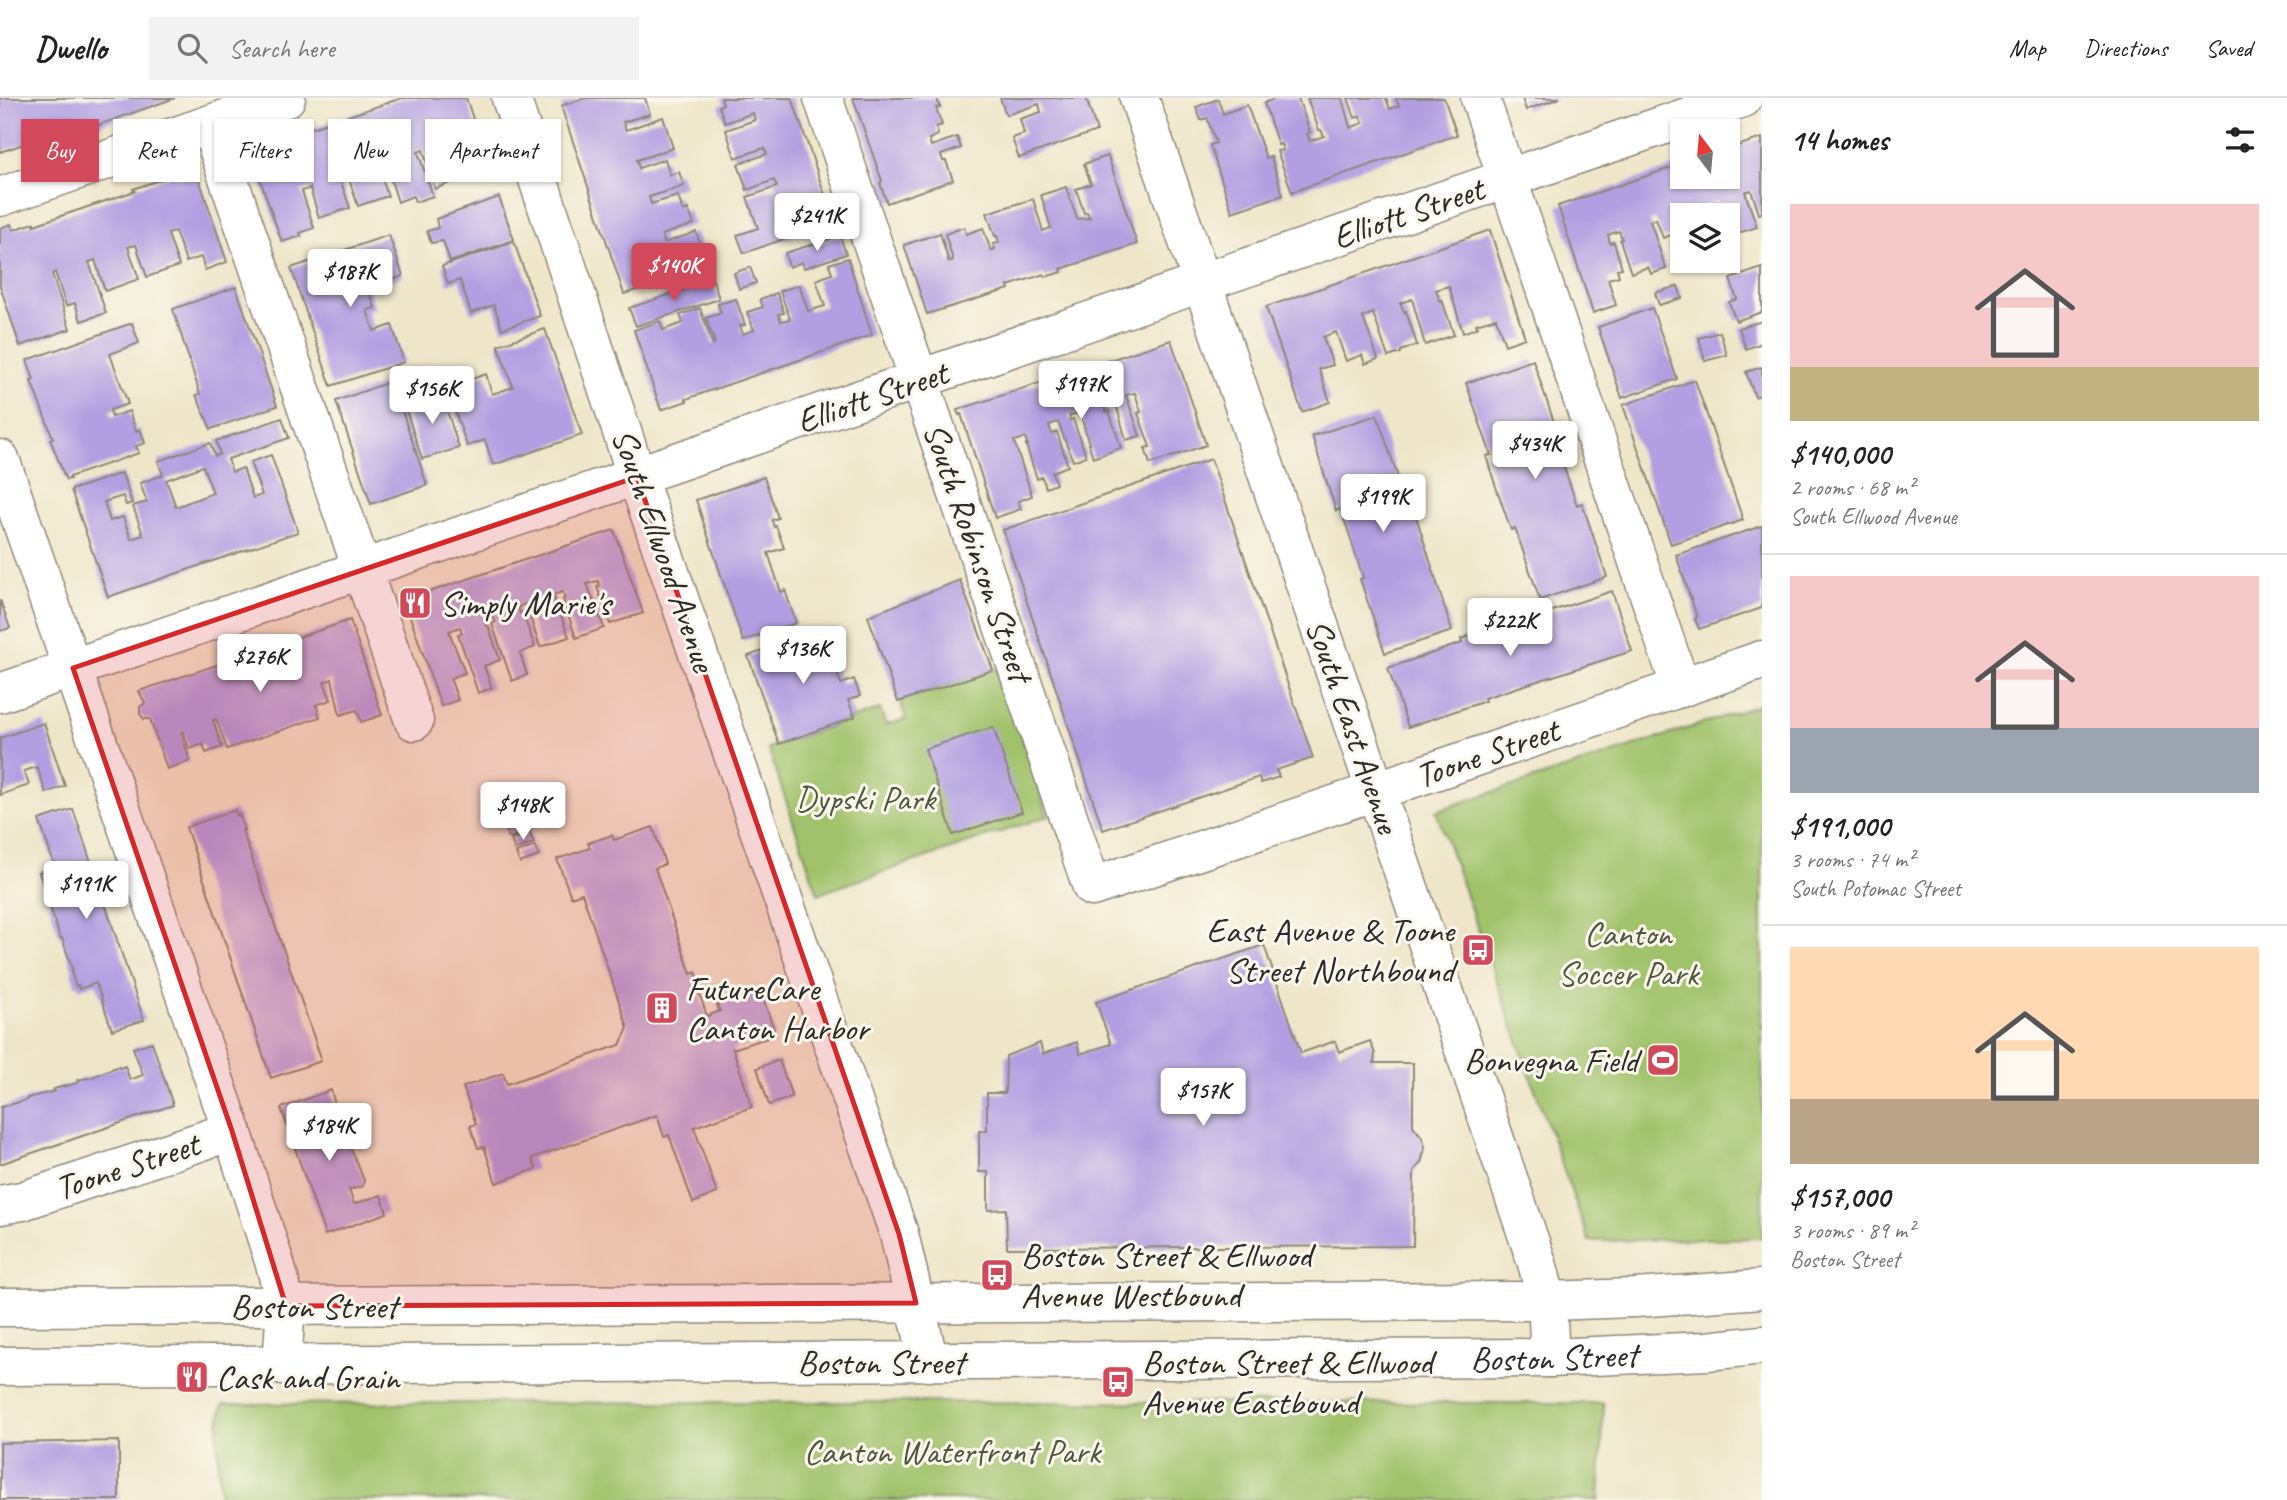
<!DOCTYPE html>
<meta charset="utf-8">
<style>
body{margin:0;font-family:Caveat,sans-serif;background:#f2f2f2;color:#222;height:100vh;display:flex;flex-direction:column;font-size:26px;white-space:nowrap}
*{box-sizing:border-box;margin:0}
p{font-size:23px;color:#767676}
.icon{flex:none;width:38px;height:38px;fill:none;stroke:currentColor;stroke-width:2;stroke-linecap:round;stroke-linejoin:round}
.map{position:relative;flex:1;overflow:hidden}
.details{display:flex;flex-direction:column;background:#fff;width:525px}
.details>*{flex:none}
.guide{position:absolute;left:21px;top:21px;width:665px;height:63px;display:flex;gap:14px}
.needle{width:46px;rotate:344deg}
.tools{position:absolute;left:1670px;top:21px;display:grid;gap:14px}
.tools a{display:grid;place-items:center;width:70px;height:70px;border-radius:0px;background:#fff;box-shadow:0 2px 5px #0004;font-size:35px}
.price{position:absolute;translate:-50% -60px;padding:0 16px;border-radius:7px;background:#fff;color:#222;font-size:23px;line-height:46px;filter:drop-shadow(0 2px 4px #0008)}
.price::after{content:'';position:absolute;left:50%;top:42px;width:21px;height:16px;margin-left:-10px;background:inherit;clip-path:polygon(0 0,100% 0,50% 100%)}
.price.active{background:#d1495b;color:#fff}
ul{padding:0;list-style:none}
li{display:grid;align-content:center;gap:14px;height:371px;padding:0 28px}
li+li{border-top:2px solid #e0e0e0}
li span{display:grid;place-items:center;height:217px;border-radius:0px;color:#555}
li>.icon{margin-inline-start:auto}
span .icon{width:126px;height:126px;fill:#fffc;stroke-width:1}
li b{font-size:30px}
h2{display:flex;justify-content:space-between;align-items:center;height:84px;padding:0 28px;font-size:30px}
.tag{padding:0 24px;border-radius:0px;background:#fff;box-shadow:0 2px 5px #0004;font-size:24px;line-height:63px}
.tag.active{background:#d1495b;color:#fff}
header{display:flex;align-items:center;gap:42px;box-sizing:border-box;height:98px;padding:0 35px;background:#fff;border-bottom:2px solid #e0e0e0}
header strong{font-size:33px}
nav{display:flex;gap:38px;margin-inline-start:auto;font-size:24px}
.search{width:490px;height:63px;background:#f2f2f2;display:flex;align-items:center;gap:18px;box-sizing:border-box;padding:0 24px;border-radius:0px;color:#767676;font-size:26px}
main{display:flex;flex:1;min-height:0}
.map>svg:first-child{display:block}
.green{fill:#a0c26b;stroke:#66764b;stroke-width:2}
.building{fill:#b19fe1;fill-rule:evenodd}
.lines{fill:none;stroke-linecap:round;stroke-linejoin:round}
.minor-casing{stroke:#8d887a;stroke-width:41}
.major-casing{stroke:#8d887a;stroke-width:41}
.minor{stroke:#fff;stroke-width:38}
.major{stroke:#fff;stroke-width:38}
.marked{fill:#d62828;fill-opacity:0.2;stroke:#d62828;stroke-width:5;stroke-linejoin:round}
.labels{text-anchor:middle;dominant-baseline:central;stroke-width:6;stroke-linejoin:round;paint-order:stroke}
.street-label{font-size:35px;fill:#2b2b2b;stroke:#fbf7ec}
.poi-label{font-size:35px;fill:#2b2b2b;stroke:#fbf7ec;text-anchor:start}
.park-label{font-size:35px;fill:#4e583e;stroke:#fbf7ec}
</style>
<header>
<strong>Dwello</strong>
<div class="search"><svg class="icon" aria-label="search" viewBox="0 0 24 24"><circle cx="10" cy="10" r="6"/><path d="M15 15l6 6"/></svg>Search here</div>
<nav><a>Map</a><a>Directions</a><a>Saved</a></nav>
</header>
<main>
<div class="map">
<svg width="1762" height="1402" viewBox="0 0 1762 1402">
<rect width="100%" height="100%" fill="#fbf7ec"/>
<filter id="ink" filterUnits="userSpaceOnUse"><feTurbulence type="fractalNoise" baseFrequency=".0143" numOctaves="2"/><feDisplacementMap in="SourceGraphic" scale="14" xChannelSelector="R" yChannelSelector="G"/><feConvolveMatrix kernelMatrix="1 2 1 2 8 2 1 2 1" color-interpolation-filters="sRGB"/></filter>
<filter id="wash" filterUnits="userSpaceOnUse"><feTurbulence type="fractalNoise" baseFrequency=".00686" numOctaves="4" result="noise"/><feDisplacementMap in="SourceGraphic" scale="28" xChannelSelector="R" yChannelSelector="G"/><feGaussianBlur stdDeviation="1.57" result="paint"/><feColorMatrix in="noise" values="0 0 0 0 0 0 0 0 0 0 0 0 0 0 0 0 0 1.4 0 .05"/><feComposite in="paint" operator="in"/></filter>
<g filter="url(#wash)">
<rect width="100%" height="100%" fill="#efe6c9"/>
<g class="green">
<polygon points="998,570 1048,718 818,796 768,650 880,611 886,627 906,621 900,603"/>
<polygon points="1762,606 1762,1140 1589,1143 1436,713"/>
<polygon points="713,1304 1604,1305 1599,1402 220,1402 217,1335 223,1306"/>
</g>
<g id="blocks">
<g class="building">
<polygon points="0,0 175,0 87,31 85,25 0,54"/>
<polygon points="402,0 466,0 488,65 463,74 465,79 435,91 423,52 418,54 433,98 415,104 413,98 398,104 385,64 382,65 377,67 388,98 358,108 348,78 344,79 340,81 350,110 319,120 310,90 302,93 314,130 300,135 301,138 282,144 249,51 289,40 288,38"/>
<polygon points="585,0 645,0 650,16 623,24 626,32 663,19 673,50 637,62 639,70 665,61 670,77 679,74 684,88 649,99 651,106 678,98 683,113 688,111 694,126 662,137 664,145 696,134 708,168 624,196 561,8"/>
<polygon points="721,0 792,0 834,124 744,155 737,137 758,130 747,99 777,89 774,82 747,92 738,66 767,56 764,50 735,60 726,32 755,22 753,15 725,25 719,8 723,6"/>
<polygon points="853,0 937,0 940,9 936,10 942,27 936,29 938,37 929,41 931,48 957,39 961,50 941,57 943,63 946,63 953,82 887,105 880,85 882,83"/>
<polygon points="1000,0 1086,0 1097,33 1019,60 1012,40 1024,36 1020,21 1041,14 1039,6 1006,17"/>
<polygon points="1277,0 1298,0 1310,34 1307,36 1310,43 1324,38 1321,32 1319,32 1307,0 1342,0 1350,30 1363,25 1360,18 1355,20 1348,0 1386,0 1390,11 1399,8 1396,0 1444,0 1457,37 1292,94 1277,53 1283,52 1281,46 1278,47 1264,5"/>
<polygon points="1522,0 1560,0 1526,12"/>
<polygon points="1218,1 1223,16 1247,7 1266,60 1271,59 1283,97 1232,114 1210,47 1216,45 1207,20 1201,22 1196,9"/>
<polygon points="1762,40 1762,115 1759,116 1751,92 1745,94 1757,129 1729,138 1727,117 1721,117 1718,103 1706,107 1708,113 1711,112 1713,117 1682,117 1682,133 1663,140 1656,121 1650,123 1666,171 1651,176 1648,169 1631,175 1620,142 1622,141 1619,133 1608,137 1610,145 1614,144 1622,170 1617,171 1619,178 1608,181 1616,207 1593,215 1558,108 1682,66 1682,79 1727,79 1727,51"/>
<polygon points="1108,58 1137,146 1061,171 1062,174 1045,179 1044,176 1008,188 1009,191 927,216 904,147 940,135 949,164 953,162 945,136 964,129 966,136 983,130 991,153 995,151 993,146 999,145 997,138 995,138 987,115 1033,101 1043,133 1048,131 1051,130 1041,97 1066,89 1077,121 1090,120 1087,114 1084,115 1076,91 1091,86 1084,66"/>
<polygon points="196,72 227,164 205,172 201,159 186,164 175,133 168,136 179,168 147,179 136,147 128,149 139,181 105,193 95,162 89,164 106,215 81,223 75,205 66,208 55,174 52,176 70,231 20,248 0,188 0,130 11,126 13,132 34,125 34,127 135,93 133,91 174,77 175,79"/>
<polygon points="499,99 514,142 450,164 443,143 431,145 427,133 438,130 436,121"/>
<polygon points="1490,132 1525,240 1505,247 1496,220 1476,226 1478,229 1463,235 1449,188 1436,192 1440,203 1442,202 1454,237 1425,247 1412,201 1400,205 1404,214 1406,213 1417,247 1401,253 1401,255 1388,259 1373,215 1363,219 1378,261 1365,266 1362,257 1346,263 1336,234 1323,239 1333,267 1319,271 1330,304 1302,314 1266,209"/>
<polygon points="389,137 403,178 368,190 375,210 367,212 374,233 392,227 404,264 331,288 291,170"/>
<polygon points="840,138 846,156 804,170 802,164 789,169 785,155"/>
<polygon points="514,144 540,218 502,231 494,207 471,215 460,182 448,186 442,168"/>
<polygon points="848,160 872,237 686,301 687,303 661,312 634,232 660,223 663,232 683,225 680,217 700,210 713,247 715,245 706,220 721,215 718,206 736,201 745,227 740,228 743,236 754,232 747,214 763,209 760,201 777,195 784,215 778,216 781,223 790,221 780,193 799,187 808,213 825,208 816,182 832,176 829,166"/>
<polygon points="750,169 756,185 739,191 734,175"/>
<polygon points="1762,170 1762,214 1736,223 1729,204 1737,201 1730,181"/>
<polygon points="713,182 719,201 636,228 629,210"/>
<polygon points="1678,188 1682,200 1659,207 1655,195"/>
<polygon points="236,189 277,308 211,331 196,297 200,296 173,211"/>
<polygon points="1652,210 1677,281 1622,300 1598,229"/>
<polygon points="1762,223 1762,245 1746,251 1739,230"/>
<polygon points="132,225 139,245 110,256 128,306 110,312 112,319 129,313 136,333 140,331 145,345 136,348 139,355 69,379 70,381 66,382 50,341 53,340 31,283 34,282 27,262"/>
<polygon points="545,231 582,337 493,367 485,342 467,348 447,290 486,276 492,296 513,289 498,247"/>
<polygon points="1720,234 1727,257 1705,263 1699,240"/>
<polygon points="1171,242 1206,347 1150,366 1145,350 1150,349 1138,315 1141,314 1135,295 1126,297 1140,338 1126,342 1115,302 1104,306 1106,314 1109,313 1121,350 1093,360 1080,314 1069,318 1070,322 1073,321 1086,358 1073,363 1058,324 1049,327 1052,336 1057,334 1068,368 1052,374 1056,386 1046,390 1042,379 1037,381 1026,347 1028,347 1025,340 1014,343 1032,398 1018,403 1021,411 995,420 961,316 959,317 957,312"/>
<polygon points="1533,262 1558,336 1553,338 1577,407 1582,405 1607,479 1540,502 1515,430 1511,432 1494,383 1486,358 1491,357 1466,285"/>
<polygon points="1762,269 1762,296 1755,299 1746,274"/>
<polygon points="1695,282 1743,422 1671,446 1623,307"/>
<polygon points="392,283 427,387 371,406 336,303"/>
<polygon points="441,294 459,350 422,361 404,306"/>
<polygon points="1377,317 1401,388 1406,386 1452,533 1385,555 1360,481 1363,480 1348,432 1340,411 1336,413 1312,338"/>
<path d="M282,320L289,340L228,361L232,374L243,370L253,400L262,397L250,364L271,357L298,434L108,499L71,392L122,375L132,405L126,407L123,398L104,404L110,423L123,419L131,441L143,437L133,408L147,404L140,385L163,377L158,363L210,345L215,358L220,356L216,343ZM203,368L213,395L176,409L166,382Z"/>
<polygon points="1211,361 1313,660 1276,672 1279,679 1261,685 1259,679 1103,732 1003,432"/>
<polygon points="764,379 778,420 772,422 774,429 776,428 784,450 768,455 781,494 785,492 796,525 743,543 696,402"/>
<polygon points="1762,428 1762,510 1699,531 1695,521 1697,519 1676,457"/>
<polygon points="614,432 643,515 610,526 597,489 600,488 598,483 587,486 604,530 576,540 563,501 565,500 563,494 556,496 553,497 569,539 540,549 528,513 531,512 528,505 518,509 520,515 522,514 535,549 520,555 527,577 512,583 492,526 496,524 493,518 484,521 486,528 488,527 500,562 484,568 492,590 478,595 458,536 462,535 460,529 449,533 465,575 450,580 458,602 441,608 406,507 404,507 402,503"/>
<polygon points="960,482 993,572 898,604 868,518"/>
<polygon points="1612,493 1632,553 1484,600 1485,603 1408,629 1388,570 1462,545 1461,541 1488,532 1537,516 1537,518"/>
<polygon points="0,502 10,530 0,533"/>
<polygon points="350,522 382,617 361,624 357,612 340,617 332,581 324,584 331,602 316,607 320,619 227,651 216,621 213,622 222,649 206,655 203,646 189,651 183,633 181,634 190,663 167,671 150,621 144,621 140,616 140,609 145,605 139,593"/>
<polygon points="827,530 834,550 829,552 841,586 854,581 860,598 848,602 855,619 779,646 748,558"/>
<polygon points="44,625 65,688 46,695 37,669 24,673 29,687 0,697 0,640"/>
<polygon points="993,629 1022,714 953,737 925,651"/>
<polygon points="521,707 525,719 505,726 500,715"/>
<polygon points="73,711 144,922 112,932 96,885 79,891 78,887 76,888 71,874 73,873 62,840 60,840 39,774 55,769 39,722"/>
<polygon points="235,712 237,717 239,716 244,732 242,732 320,957 321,963 271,980 186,729"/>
<polygon points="525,721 530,733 509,740 505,729"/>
<polygon points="653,729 665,766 655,770 691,876 696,874 701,891 698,892 707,918 720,913 717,907 760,892 776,937 733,951 752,1009 694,1029 717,1095 693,1105 669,1037 664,1039 657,1017 532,1060 536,1071 496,1085 484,1049 478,1050 470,1028 476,1026 463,989 503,975 507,986 620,947 628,930 582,795 571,799 557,761 590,750 588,745 612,737 614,742"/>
<polygon points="530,735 534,745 515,752 511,742"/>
<polygon points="535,748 539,758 520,765 516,755"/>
<polygon points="1264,847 1301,955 1335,943 1339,954 1370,943 1375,956 1374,965 1413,965 1413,1028 1422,1039 1425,1049 1421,1065 1414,1073 1413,1148 1007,1150 1006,1111 988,1112 988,1074 979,1074 979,1033 987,1033 987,995 1005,995 1006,958 1040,945 1043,956 1077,944 1080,956 1111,946 1096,904"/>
<polygon points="152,944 173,1007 0,1066 1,1009 27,1002 27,1000 55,993 54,991 73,986 79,984 78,982 92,979 119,968 119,970 125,968 130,982 143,977 133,950"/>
<polygon points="779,962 792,999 769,1007 757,970"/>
<polygon points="331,992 339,1021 341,1020 347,1034 345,1035 346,1039 364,1082 363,1088 349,1092 354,1106 381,1097 387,1115 325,1137 281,1010"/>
<polygon points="119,1343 119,1402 0,1402 0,1345"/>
</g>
</g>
</g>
<g filter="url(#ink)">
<use href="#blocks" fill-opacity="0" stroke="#8d887a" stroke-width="2"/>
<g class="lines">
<defs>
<g id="minor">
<polyline points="511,0 637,379 899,1136 929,1264"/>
<polyline points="823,0 1092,789 1762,562"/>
<polyline points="1139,0 1537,1165 1547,1203 1550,1260"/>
<polyline points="1480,0 1681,590"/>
<polyline points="210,27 414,623"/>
<polyline points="0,99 286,0"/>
<polyline points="0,361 232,1033 275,1166 286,1208 282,1267"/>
<polyline points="0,595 1743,0"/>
<polyline points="0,1107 22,1103 232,1033"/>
</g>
<g id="major">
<polyline points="0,1209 1547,1203 1635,1200 1762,1191"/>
<path id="s1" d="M0,1268L1550,1260L1707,1253L1762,1247"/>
</g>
</defs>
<use href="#minor" class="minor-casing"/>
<use href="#major" class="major-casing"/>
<use href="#minor" class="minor"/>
<use href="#major" class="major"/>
</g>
</g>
<path class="marked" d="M637,379L899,1136L916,1205L286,1208L232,1033L73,570Z"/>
<defs>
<symbol id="restaurant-square" viewBox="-11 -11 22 22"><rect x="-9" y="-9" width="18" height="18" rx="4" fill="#d1495b" stroke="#fbf7ec"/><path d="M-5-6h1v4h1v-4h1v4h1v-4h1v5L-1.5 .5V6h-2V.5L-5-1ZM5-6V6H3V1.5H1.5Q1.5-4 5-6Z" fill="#fff"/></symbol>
<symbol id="bus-square" viewBox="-11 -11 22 22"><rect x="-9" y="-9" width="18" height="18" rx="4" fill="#d1495b" stroke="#fbf7ec"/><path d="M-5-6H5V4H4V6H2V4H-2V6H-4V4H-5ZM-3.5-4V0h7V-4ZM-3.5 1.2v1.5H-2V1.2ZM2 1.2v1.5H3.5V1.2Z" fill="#fff"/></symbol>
<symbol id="building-square" viewBox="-11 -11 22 22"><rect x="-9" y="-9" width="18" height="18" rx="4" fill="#d1495b" stroke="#fbf7ec"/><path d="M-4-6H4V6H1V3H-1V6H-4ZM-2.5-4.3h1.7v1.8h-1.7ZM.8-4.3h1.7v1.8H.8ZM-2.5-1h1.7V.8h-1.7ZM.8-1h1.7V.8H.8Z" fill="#fff"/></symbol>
<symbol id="stadium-square" viewBox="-11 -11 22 22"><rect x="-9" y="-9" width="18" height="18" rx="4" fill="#d1495b" stroke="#fbf7ec"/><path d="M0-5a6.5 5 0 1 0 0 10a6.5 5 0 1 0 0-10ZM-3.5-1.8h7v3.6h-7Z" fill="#fff"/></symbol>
</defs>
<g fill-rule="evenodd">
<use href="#restaurant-square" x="396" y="486" width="38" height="38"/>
<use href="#bus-square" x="1459" y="833" width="38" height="38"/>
<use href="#building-square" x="643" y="891" width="38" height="38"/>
<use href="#stadium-square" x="1644" y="943" width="38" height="38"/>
<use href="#bus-square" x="978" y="1158" width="38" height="38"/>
<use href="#restaurant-square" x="173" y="1260" width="38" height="38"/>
<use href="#bus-square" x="1099" y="1265" width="38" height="38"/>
</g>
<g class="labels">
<g class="street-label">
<text transform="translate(1408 115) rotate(-19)">Elliott Street</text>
<text transform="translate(872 299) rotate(-19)">Elliott Street</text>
<text transform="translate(664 452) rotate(71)">South Ellwood Avenue</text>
<text transform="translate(978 454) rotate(71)">South Robinson Street</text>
<text transform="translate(1353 628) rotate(71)">South East Avenue</text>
<text transform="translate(1487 655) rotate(-19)">Toone Street</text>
<text transform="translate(127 1068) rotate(-18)">Toone Street</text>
<text x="314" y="1208">Boston Street</text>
<text stroke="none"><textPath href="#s1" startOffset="1554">Boston Street</textPath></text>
<text x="881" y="1264">Boston Street</text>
</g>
<g class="poi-label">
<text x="440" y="505">Simply Marie's</text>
<text x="1454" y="832" text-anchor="end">East Avenue &amp; Toone<tspan x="1454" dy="40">Street Northbound</tspan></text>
<text x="686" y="890">FutureCare<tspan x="686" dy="40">Canton Harbor</tspan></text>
<text x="1638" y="962" text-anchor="end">Bonvegna Field</text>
<text x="1021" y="1157">Boston Street &amp; Ellwood<tspan x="1021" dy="40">Avenue Westbound</tspan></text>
<text x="1142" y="1264">Boston Street &amp; Ellwood<tspan x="1142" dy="40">Avenue Eastbound</tspan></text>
<text x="216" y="1279">Cask and Grain</text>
</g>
<g class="park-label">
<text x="865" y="700">Dypski Park</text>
<text x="1628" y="835">Canton<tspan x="1628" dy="40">Soccer Park</tspan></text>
<text x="952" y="1353">Canton Waterfront Park</text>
</g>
</g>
</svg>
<div class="tools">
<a><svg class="needle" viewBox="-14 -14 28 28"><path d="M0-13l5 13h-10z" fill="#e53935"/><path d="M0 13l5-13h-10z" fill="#767676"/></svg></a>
<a><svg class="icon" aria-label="layers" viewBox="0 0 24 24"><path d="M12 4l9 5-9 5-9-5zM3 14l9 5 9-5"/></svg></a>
</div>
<b class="price" style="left:817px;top:155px">$241K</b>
<b class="price active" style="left:674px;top:205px">$140K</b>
<b class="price" style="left:350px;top:211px">$187K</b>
<b class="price" style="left:1081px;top:323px">$197K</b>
<b class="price" style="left:432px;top:328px">$156K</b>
<b class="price" style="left:1535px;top:383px">$434K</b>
<b class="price" style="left:1383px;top:436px">$199K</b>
<b class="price" style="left:1510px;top:560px">$222K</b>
<b class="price" style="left:803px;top:588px">$136K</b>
<b class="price" style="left:260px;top:596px">$276K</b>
<b class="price" style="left:523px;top:744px">$148K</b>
<b class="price" style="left:86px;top:823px">$191K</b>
<b class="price" style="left:1203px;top:1030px">$157K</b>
<b class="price" style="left:329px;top:1065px">$184K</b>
<div class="guide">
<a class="tag active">Buy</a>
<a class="tag">Rent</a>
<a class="tag">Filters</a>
<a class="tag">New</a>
<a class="tag">Apartment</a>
</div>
</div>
<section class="details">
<h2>14 homes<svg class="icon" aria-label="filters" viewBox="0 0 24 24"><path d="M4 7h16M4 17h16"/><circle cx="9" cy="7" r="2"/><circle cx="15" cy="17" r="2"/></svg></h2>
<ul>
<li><span style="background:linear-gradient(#f6c9c9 75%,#c2b280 0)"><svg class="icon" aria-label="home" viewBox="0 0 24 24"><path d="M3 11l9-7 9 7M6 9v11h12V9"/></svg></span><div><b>$140,000</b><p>2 rooms · 68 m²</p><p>South Ellwood Avenue</p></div></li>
<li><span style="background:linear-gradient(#f6c9c9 70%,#9aa5b1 0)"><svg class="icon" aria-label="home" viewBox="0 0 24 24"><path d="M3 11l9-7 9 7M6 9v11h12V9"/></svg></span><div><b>$191,000</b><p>3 rooms · 74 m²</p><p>South Potomac Street</p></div></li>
<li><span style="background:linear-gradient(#ffd9b3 70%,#b9a48a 0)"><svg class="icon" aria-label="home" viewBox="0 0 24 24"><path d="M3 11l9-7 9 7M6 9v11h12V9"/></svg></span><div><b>$157,000</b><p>3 rooms · 89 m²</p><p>Boston Street</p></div></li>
</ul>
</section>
</main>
